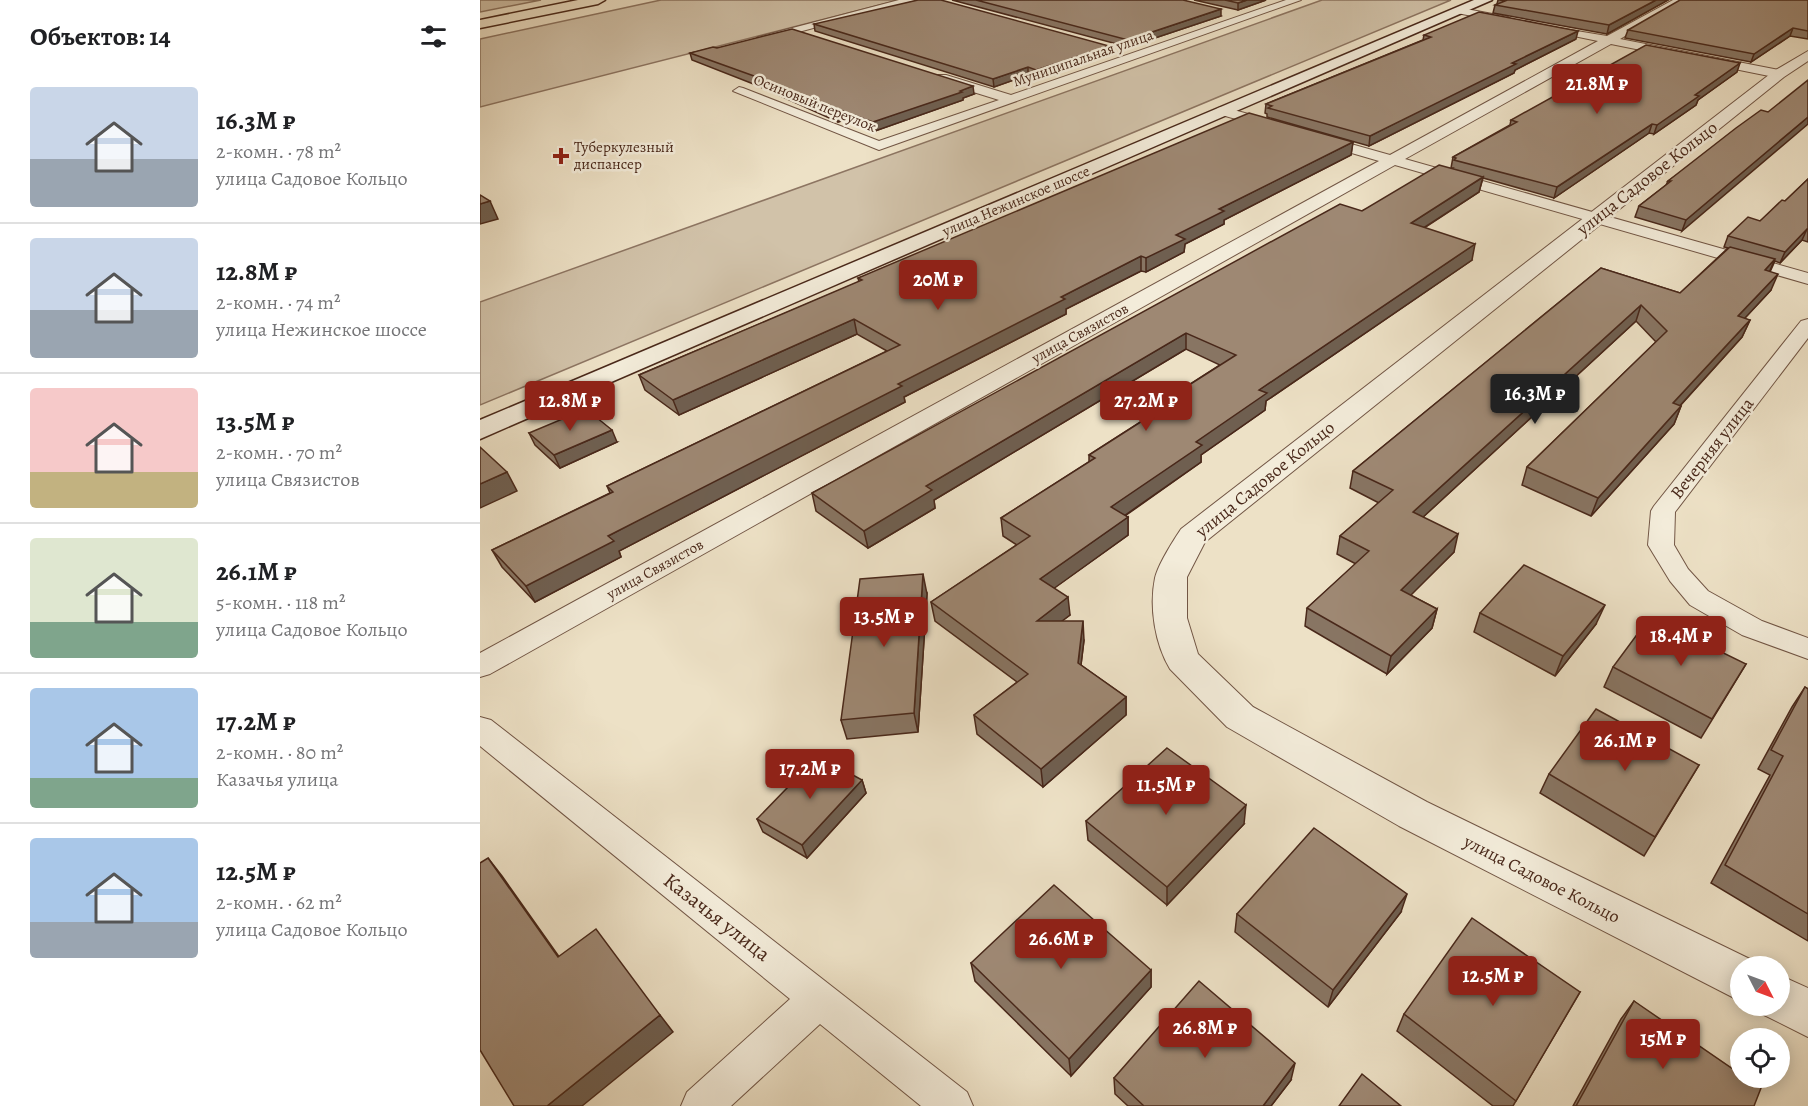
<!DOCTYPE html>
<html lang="ru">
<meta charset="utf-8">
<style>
body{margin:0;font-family:Alegreya,serif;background:#f2f2f2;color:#202124;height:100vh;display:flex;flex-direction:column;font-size:22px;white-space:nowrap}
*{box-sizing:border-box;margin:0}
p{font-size:20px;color:#757577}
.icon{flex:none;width:33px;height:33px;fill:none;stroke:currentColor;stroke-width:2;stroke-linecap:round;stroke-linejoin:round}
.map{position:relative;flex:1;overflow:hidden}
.side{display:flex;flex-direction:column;background:#fff;width:480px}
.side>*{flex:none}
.needle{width:39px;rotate:132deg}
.fabs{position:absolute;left:1250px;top:956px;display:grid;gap:12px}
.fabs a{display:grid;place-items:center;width:60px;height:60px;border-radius:50%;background:#fff;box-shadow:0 3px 15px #0003;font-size:30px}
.price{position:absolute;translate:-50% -51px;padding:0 14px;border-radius:6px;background:#8f2418;color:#fff;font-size:20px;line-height:39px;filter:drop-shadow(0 2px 3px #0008)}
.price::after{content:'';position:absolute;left:50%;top:36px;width:18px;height:14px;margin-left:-9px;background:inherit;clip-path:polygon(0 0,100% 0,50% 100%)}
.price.current{background:#222;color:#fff}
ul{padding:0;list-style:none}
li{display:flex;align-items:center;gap:18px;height:150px;padding:0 30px}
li+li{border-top:2px solid #e0e0e0}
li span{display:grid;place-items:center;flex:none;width:168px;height:120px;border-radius:6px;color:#555}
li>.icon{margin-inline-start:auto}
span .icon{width:72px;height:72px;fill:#fffc;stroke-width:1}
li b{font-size:26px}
h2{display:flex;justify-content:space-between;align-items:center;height:72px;padding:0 30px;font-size:26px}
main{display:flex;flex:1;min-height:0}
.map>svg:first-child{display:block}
.green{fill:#d1c2a9;stroke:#8d7562;stroke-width:1.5}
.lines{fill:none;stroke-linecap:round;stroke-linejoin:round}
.minor-casing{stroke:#725645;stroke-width:2}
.tertiary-casing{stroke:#725645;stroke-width:2}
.secondary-casing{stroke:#49281a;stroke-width:3}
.primary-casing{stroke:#49281a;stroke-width:3}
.minor{fill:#f3ecda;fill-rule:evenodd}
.tertiary{fill:#f3ecda;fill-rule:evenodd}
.secondary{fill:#f3ecda;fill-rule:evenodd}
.primary{fill:#ede1c6;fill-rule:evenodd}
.wall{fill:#887563;stroke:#49281a;stroke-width:1.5}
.shaded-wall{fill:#6f5f50;stroke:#49281a;stroke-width:1.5}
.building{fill:#9e8873;stroke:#49281a;stroke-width:1.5}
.poi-dot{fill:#8f2418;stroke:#f3ecda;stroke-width:2}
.labels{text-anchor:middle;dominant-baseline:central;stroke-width:5;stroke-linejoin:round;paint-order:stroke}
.far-street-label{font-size:15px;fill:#49281a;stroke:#f3ecda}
.far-poi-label{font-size:15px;fill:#49281a;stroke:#f3ecda;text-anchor:start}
.street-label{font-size:18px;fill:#49281a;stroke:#f3ecda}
.near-street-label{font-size:21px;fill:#49281a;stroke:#f3ecda}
</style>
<main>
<section class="side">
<h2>Объектов: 14<svg class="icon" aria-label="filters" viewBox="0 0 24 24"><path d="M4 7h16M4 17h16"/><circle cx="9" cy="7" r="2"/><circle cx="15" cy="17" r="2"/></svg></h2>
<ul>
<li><span style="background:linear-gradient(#c9d6e8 60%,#9aa5b1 0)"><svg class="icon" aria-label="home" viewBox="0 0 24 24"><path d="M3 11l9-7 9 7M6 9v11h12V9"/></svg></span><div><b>16.3M ₽</b><p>2-комн. · 78 m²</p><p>улица Садовое Кольцо</p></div></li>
<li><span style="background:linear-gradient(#c9d6e8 60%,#9aa5b1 0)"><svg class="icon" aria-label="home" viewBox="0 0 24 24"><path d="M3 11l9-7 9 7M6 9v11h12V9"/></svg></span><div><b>12.8M ₽</b><p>2-комн. · 74 m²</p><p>улица Нежинское шоссе</p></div></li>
<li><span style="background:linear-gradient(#f6c9c9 70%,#c2b280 0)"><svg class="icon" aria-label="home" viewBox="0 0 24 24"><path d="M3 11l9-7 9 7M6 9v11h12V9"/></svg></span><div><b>13.5M ₽</b><p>2-комн. · 70 m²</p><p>улица Связистов</p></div></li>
<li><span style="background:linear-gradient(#dfe7d0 70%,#7fa58c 0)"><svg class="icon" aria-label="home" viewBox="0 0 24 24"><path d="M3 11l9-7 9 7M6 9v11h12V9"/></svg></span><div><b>26.1M ₽</b><p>5-комн. · 118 m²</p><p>улица Садовое Кольцо</p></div></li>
<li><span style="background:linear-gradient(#a9c7e8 75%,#7fa58c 0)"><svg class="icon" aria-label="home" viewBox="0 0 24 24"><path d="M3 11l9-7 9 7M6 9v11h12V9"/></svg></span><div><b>17.2M ₽</b><p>2-комн. · 80 m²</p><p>Казачья улица</p></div></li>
<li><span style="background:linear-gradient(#a9c7e8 70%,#9aa5b1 0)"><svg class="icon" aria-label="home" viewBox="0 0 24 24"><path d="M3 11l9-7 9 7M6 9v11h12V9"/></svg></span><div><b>12.5M ₽</b><p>2-комн. · 62 m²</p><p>улица Садовое Кольцо</p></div></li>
</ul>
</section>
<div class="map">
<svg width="1328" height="1106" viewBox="0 0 1328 1106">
<rect width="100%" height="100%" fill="#ede1c6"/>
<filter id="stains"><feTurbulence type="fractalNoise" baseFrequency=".00333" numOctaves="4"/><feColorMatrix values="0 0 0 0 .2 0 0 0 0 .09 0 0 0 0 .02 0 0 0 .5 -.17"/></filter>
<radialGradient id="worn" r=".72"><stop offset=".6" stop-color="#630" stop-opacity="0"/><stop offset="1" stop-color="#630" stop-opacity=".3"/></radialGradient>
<g class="green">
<polygon points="0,0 61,0 0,12"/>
<polygon points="181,0 419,0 0,107 0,39"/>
<polygon points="842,0 971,0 0,405 0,302"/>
</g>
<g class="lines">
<defs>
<g id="minor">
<polygon points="419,0 436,0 282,42 276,39 278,37"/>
<polygon points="806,0 821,0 399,150 253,91 259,87 263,88 399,141 519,100 458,81 456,78 458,75 466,75 531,95"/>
<polygon points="1193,0 1206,0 1140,39 1299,70 1305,74 1299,78 1131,44 925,159 1328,273 1328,284 915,165 10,674 0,677 0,653 899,161 834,142 832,139 834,136 839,135 910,155 1118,41 1060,29 1060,25 1127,36"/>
<polygon points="981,8 1028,17 1033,20 1028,23 977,13 976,11"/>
<polygon points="743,107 797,122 799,125 792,129 738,114 736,111 738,108"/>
<polygon points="1328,319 1328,338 1195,512 1194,545 1208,569 1228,591 1282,621 1328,638 1328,659 1262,635 1210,605 1190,581 1168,545 1171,511 1174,506 1321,321"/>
<polygon points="0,717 11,720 487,1092 493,1106 441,1106 340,1024 251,1106 201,1106 207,1092 310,999 0,746"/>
</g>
<g id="tertiary">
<path d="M1328,51V61L1304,77L725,542L707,577V618L718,654L773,707L947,802L1276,962L1278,966H1260V1001L919,826L747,727L690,669C675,644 669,607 675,578C678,565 693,541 701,529L1294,71Z"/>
<polygon points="1299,975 1328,988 1328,1037 1282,1014 1279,1005 1299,1005"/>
</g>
<polygon id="secondary" points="994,0 1012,0 0,439 0,420"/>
<polygon id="primary" points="98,0 125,0 118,4 0,28 0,20"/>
</defs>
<use href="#minor" class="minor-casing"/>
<use href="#tertiary" class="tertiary-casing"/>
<use href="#secondary" class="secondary-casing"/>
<use href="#primary" class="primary-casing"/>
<use href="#minor" class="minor"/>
<use href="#tertiary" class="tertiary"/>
<use href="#secondary" class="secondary"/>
<use href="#primary" class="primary"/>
</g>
<g class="wall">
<polygon points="472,0 703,0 741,16 648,47"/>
<polygon points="714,0 786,0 758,10"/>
<polygon points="1018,0 1188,0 1127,34 1013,13 1015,5 1017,4"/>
<polygon points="1328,0 1328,39 1310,36 1271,62 1145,38 1148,30"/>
<polygon points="334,24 629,46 629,54 557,78 548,75 514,87 335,31"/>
<polygon points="944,35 1096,39 1035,70 1034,73 889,146 787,117 787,114 785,113 786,104 943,40"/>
<polygon points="237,48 494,94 483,98 483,100 395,131 365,120 358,122 276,85 212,60 210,53"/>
<polygon points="1257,72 1218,100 1216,105 1174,134 1169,133 1074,198 1003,178 999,192 944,228 992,260 786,401 785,410 721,455 721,462 645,516 648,517 648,535 574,588 590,615 582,621 604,640 601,665 646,697 646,715 563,787 497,734 494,715 537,682 455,621 451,602 537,545 523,536 521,518 609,462 609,455 687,405 687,399 740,365 706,349 454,500 455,508 388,548 336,511 332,493 882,211 972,169 973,168 971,168 973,157 1030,125 1031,120"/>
<polygon points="1288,112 1202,231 1155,217 1159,206 1186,185 1188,181"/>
<polygon points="873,142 871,155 744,220 744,224 705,244 704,252 666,272 661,271 586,309 586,314 424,397 425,402 139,551 141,557 55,602 22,567 12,550 130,493 127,486 407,351 377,334 199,415 165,390 159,375 379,282 378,278"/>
<polygon points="1328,179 1328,242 1322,240 1300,263 1295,261 1290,272 1291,290 1264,319 1270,320 1262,337 1200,406 1201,406 1194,424 1111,516 1042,485 1047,467 1176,342 1156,321 943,517 974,552 930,595 957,609 952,628 907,674 825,626 827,608 876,564 857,554 860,536 899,503 870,488 873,471 1121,268 1200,293 1248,248 1244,247 1248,236 1280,221 1305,201"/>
<polygon points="49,433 137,442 80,468 55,445"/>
<polygon points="447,594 438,732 367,739 361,720"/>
<polygon points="1000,613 1116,624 1075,676 994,632"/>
<polygon points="1266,664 1221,738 1124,687 1133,667"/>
<polygon points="1325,687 1328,689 1328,941 1231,883 1290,775 1278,769 1312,707"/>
<polygon points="1219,765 1164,856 1060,793 1069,774"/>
<polygon points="382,780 386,793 327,858 283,832 277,819"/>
<polygon points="606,821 764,824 687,905 608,840"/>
<polygon points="921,912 848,1007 755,932 757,914"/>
<polygon points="491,963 671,970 671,987 591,1076 495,981"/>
<polygon points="1100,992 1033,1106 1013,1106 917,1031 924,1014"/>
<polygon points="1154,1001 1274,1106 1093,1106 1141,1019"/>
<polygon points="634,1078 811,1080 791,1106 648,1106 635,1094"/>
</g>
<g class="shaded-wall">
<polygon points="767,0 786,0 758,10 758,3"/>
<polygon points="1176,0 1188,0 1127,34 1129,25"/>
<polygon points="741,9 741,16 648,47 648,40"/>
<polygon points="1313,28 1310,36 1271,62 1274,54"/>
<polygon points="1098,31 1096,39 1035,70 1034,73 889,146 890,136 1032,63"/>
<polygon points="629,46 629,54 557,78 556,70"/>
<polygon points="1260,63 1257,72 1218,100 1216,105 1174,134 1177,125 1215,95"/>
<polygon points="548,67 548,75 514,87 513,79"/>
<polygon points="493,86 494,94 483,98 483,100 395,131 393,122"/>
<polygon points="363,111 365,120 358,122 357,113"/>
<polygon points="1328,117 1328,124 1202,231 1206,220"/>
<polygon points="1172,124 1169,133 1074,198 1077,187"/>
<polygon points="873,142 871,155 744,220 744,224 705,244 704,252 666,272 666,258 696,235 739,209"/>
<polygon points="1003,177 999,192 928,238 931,223"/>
<polygon points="10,201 18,219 0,224 0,204"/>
<polygon points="1327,229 1322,240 1300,263 1305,252"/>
<polygon points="995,244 992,260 786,401 785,410 721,455 721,462 631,525 631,507 716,442 779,390"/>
<polygon points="661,256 661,271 586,309 586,314 424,397 425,402 139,551 141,557 55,602 46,586 128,536 581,297"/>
<polygon points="1295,259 1288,275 1285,270"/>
<polygon points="1298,274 1291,290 1251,333 1258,316"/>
<polygon points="1161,305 1156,321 929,530 933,512"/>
<polygon points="374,319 377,334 199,415 193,400"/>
<polygon points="1270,320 1262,337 1186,421 1193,403"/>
<polygon points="706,333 706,349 454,500 455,508 388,548 384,531 446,486"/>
<polygon points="1201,406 1194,424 1111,516 1118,498"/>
<polygon points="132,430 137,442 80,468 74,455"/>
<polygon points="27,472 37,491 0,508 0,484"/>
<polygon points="648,517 648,535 562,597 560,579"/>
<polygon points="978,534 974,552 917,609 921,590"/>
<polygon points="443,574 447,594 438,732 434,713"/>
<polygon points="588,597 590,615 558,639 557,621"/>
<polygon points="1125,605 1116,624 1075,676 1083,656"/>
<polygon points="957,609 952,628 907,674 911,656"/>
<polygon points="603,621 604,640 599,681 598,663"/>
<polygon points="646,697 646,715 563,787 561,769"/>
<polygon points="382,780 386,793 327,858 322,845"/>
<polygon points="766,805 764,824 687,905 687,887"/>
<polygon points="8,858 22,876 92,975 78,957"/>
<polygon points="927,894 921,912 848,1007 853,990"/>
<polygon points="671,970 671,987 591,1076 589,1059"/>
<polygon points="180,1015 193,1032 102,1106 67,1106"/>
<polygon points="815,1063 811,1080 791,1106 783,1106"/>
</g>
<g class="building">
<polygon points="438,0 461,0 629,46 556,70 548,67 513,79 334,24"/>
<polygon points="496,0 703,0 741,9 648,40"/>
<polygon points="745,0 767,0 758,3"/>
<polygon points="1020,0 1176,0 1129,25 1015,5 1025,1"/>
<polygon points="1200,0 1328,0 1328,31 1313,28 1274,54 1148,30"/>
<polygon points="999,12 1098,31 1032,63 1036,64 890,136 788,108 792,106 786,104 951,37 944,35"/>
<polygon points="312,29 493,86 480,91 482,92 393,122 363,111 357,113 274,76 210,53 233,47 237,48"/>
<polygon points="1166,45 1260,63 1215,95 1219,96 1177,125 1172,124 1077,187 974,160 976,158 973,157 1037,122 1031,120"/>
<polygon points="1328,80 1328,117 1206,220 1159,206 1191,181 1188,181 1256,128 1281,110 1288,112"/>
<polygon points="769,113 873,142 739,209 744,211 696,235 705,239 666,258 661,256 581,297 585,299 418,384 422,386 128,536 134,541 46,586 12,550 133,492 127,486 420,345 374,319 193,400 159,375 382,280 378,278"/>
<polygon points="959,165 1003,177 931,223 995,244 779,390 787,393 716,442 722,445 631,507 648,517 560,579 588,597 557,621 603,621 598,663 646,697 561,769 494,715 548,674 451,602 550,536 521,518 615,458 609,455 692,402 687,399 756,355 706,333 446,486 452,490 384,531 332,493 860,204 882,211"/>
<polygon points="1328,179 1328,229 1327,229 1305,252 1248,236 1268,217 1280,221 1302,200 1305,201"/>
<polygon points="0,195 10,201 0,204"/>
<polygon points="1250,247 1295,259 1285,270 1298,274 1258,316 1270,320 1193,403 1201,406 1118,498 1047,467 1187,331 1161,305 933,512 978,534 921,590 957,609 911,656 827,608 889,551 860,536 913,490 873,471 1121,268 1200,293"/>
<polygon points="106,409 132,430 74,455 49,433"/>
<polygon points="0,447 27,472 0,484"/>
<polygon points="1044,565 1125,605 1083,656 1000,613"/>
<polygon points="443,574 434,713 361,720 380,579"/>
<polygon points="1170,617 1266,664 1232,719 1133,667"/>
<polygon points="1325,687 1328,689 1328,914 1245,865 1303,756 1291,750"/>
<polygon points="1116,709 1219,765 1175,837 1069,774"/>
<polygon points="687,748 766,805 687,887 606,821"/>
<polygon points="338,756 382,780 322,845 277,819"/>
<polygon points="834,828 927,894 853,990 757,914"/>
<polygon points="8,858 78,957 116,929 180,1015 67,1106 34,1106 0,1050 0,863"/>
<polygon points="574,885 671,970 589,1059 491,963"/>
<polygon points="992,918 1100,992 1036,1101 924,1014"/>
<polygon points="719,981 815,1063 783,1106 664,1106 634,1078"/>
<polygon points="1154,1001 1260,1074 1260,1077 1265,1077 1281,1088 1274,1106 1096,1106"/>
<polygon points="882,1074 921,1106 859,1106"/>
</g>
<path class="poi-dot" d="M78 147h6v6h6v6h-6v6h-6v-6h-6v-6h6z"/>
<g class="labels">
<g class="far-street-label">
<text transform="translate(603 58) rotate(-19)">Муниципальная улица</text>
<text transform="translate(335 103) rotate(22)">Осиновый переулок</text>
<text transform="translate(536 201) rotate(-23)">улица Нежинское шоссе</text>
<text transform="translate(600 333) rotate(-29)">улица Связистов</text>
<text transform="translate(175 569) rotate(-29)">улица Связистов</text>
</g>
<g class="far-poi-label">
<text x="94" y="147">Туберкулезный<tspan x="94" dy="17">диспансер</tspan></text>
</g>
<g class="street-label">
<text transform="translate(1167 178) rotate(-38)">улица Садовое Кольцо</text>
<text transform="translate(1232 448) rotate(-52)">Вечерняя улица</text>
<text transform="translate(785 479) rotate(-39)">улица Садовое Кольцо</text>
<text transform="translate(1062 879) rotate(27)">улица Садовое Кольцо</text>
</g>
<g class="near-street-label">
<text transform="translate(237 917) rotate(38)">Казачья улица</text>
</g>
</g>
<rect width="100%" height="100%" filter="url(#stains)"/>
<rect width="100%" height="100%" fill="url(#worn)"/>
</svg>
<div class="fabs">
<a><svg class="needle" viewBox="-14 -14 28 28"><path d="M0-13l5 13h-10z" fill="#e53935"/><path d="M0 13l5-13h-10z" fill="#757577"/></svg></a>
<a><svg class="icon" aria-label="locate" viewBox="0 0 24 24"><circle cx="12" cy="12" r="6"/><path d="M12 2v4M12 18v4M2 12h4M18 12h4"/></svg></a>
</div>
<b class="price" style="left:1117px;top:115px">21.8M ₽</b>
<b class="price" style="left:458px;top:311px">20M ₽</b>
<b class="price current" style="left:1055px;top:425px">16.3M ₽</b>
<b class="price" style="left:90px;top:432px">12.8M ₽</b>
<b class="price" style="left:666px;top:432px">27.2M ₽</b>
<b class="price" style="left:404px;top:648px">13.5M ₽</b>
<b class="price" style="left:1201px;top:667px">18.4M ₽</b>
<b class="price" style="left:1145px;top:772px">26.1M ₽</b>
<b class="price" style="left:330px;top:800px">17.2M ₽</b>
<b class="price" style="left:686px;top:816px">11.5M ₽</b>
<b class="price" style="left:581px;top:970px">26.6M ₽</b>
<b class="price" style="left:1013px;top:1007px">12.5M ₽</b>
<b class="price" style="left:725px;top:1059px">26.8M ₽</b>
<b class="price" style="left:1183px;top:1070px">15M ₽</b>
</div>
</main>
